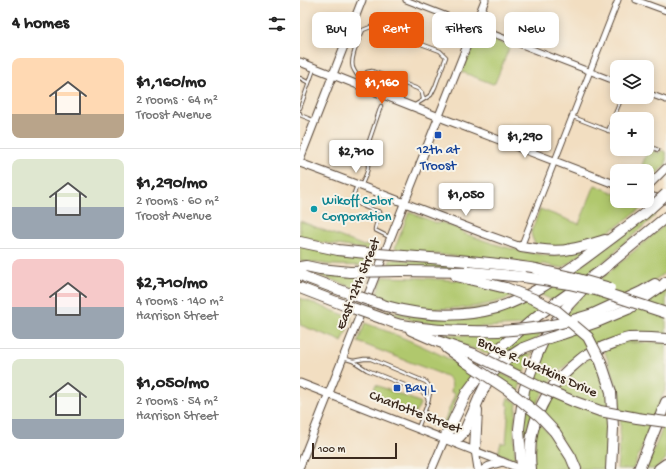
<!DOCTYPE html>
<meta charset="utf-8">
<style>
body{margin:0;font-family:"Gochi Hand",sans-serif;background:#f2f2f2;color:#222;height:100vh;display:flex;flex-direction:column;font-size:15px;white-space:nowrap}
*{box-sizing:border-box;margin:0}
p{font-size:13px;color:#767676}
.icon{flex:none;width:22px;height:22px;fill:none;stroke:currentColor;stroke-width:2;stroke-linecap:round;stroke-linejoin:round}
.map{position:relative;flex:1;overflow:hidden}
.side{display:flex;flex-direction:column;background:#fff;width:300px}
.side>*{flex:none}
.banner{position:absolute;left:12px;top:12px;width:294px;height:36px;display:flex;gap:8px}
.tools{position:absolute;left:310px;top:60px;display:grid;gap:8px}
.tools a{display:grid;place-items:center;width:44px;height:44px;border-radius:8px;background:#fff;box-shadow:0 2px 10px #0003;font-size:20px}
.scale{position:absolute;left:12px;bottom:10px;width:85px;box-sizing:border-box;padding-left:4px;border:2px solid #3b2a1e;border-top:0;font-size:11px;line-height:14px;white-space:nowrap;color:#3b2a1e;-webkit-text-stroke:3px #f7f3e8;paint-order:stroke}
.price{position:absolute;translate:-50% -34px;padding:0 9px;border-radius:4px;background:#fff;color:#222;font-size:13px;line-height:26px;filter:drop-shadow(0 1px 2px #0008)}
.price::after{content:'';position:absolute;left:50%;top:24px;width:12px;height:9px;margin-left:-6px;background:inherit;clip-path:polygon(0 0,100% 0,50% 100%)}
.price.active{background:#ea580c;color:#fff}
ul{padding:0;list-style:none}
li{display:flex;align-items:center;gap:12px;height:100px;padding:0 12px}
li+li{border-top:1px solid #e0e0e0}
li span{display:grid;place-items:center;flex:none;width:112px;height:80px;border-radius:8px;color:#555}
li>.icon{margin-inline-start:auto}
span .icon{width:48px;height:48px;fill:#fffc;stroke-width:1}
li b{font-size:17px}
h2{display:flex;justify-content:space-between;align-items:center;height:48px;padding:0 12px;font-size:17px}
.chip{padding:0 14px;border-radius:8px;background:#fff;box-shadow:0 2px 10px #0003;font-size:14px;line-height:36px}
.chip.active{background:#ea580c;color:#fff}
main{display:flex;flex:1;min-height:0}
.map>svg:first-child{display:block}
.green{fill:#b0c86d;stroke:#767946}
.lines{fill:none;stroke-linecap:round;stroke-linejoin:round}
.lane-casing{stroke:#564536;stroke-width:4.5}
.street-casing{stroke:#564536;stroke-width:7}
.secondary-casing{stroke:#564536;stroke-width:9}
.highway-casing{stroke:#564536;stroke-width:12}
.lane{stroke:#fff;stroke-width:2.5}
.street{stroke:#fff;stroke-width:5}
.secondary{stroke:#fff;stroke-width:7}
.highway{stroke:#fff;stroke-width:10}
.highway-bridge-casing{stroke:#564536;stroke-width:12;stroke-linecap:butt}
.highway-bridge{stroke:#fff;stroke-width:10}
.transit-dot{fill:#1a4fb4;stroke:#f7f3e8;stroke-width:1.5}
.culture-dot{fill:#0f9aa8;stroke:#f7f3e8;stroke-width:1.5}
.labels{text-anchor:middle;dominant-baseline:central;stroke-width:4;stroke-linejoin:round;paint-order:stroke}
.transit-label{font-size:14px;fill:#164399;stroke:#f7f3e8}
.culture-label{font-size:14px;fill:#0d838f;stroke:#f7f3e8;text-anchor:start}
.street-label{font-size:14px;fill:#3b2a1e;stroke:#f7f3e8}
</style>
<main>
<section class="side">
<h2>4 homes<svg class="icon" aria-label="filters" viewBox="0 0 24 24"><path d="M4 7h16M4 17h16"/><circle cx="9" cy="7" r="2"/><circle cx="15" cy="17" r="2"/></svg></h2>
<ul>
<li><span style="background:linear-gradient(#ffd9b3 70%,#b9a48a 0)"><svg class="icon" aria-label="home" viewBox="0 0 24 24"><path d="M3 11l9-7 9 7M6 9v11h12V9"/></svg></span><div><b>$1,160/mo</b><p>2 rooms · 64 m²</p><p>Troost Avenue</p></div></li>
<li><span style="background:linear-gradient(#dfe7d0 60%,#9aa5b1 0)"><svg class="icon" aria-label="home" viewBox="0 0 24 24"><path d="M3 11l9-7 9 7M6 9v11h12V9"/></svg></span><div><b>$1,290/mo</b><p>2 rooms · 60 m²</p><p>Troost Avenue</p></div></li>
<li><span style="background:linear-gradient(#f6c9c9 60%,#9aa5b1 0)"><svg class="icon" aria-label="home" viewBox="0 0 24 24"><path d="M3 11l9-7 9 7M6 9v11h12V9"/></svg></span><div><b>$2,710/mo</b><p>4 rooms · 140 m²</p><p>Harrison Street</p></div></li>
<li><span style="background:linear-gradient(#dfe7d0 75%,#9aa5b1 0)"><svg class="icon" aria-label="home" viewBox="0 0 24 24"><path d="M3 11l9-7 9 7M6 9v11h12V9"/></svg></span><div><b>$1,050/mo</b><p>2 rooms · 54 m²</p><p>Harrison Street</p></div></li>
</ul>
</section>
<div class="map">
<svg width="366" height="469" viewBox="0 0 366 469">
<rect width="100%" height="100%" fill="#f7f3e8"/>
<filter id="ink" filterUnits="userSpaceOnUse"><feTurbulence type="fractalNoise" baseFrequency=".025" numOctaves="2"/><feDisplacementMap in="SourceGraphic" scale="8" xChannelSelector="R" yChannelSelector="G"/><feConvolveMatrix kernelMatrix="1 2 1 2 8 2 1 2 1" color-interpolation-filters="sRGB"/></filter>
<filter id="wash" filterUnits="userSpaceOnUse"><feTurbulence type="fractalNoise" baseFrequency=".012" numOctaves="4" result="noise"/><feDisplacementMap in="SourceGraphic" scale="16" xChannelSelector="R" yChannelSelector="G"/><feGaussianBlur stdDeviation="0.9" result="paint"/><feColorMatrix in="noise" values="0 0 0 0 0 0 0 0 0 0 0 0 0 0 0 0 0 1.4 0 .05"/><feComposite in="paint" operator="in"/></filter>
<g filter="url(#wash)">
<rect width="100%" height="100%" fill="#f2dec1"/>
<g class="green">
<polygon points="179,34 210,46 195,83 193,84 162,72 175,38 177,35"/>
<polygon points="348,149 360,153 361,150 366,152 366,164 347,183 347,171 340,171"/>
<polygon points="295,185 317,194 317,201 341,201 348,203 319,225 296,239 258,248 238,245 234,242 232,237 231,232 240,209 279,224"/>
<path d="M109,212L139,224L140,222L162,230L163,233C193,244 226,255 258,256V253L290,248L262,268L243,264L241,265L104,251L95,248Z"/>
<polygon points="351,215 355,216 291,273 286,276 271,273"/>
<polygon points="0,221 64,246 65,245 69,247 68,250 19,242 0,237"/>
<polygon points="366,224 366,272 355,280 299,308 261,319 276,301 299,279 301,279"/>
<polygon points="0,246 35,255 65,257 65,258 74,261 72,266 31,265 3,261 0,261"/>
<polygon points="91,259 225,270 221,273 87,267"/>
<polygon points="11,272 20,274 68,276 62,291"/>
<path d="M83,277L121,278L163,281L216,295C189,307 157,310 127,308C110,306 93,301 76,296Z"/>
<polygon points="253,285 270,289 254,301 239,294"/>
<path d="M366,286V335L280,354C250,375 229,407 225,444L223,428L227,397L246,342Z"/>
<polygon points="0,298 52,318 42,342 39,340 0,325"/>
<polygon points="229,300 245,307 223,325 162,328 133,324 115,321 85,312 85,310 120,317"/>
<path d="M65,323C103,337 141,353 176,374L159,392L145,427L143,426C137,428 134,426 128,424L127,421L129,416L133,418L132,423L137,425L140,421L144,422L155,394L151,392C152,385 153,381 146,376L58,342Z"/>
<polygon points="241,332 238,338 200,361 195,358 218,335"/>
<polygon points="142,334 186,337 209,336 190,355 177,349 176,350 142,337"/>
<path d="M366,342V387L333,469H317C320,442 323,415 317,388C314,375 308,362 304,349L325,343Z"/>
<polygon points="234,347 224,373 206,364 223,353 229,355 232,349"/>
<polygon points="294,354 301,368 310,405 308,469 280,469 242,411 268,374"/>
<polygon points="198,372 221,383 218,392 195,375"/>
<polygon points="76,385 119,402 120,404 116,412 114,413 75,397 74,395 75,386"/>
<polygon points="208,398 217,403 214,428 215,459 198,453 201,443 206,443 209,406 206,404"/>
<path d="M237,421C253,437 261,449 269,469H233Z"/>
<polygon points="363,427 366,428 366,459 355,469 346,469"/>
</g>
</g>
<g filter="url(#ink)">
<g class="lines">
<defs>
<g id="lane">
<polyline points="0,78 9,83"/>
<polyline points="61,79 67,72 72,71 118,89 122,93 123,99"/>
<path d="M65,86C62,81 57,76 54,70C48,61 59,40 63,30L73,26L140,51L146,57L135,87L131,95L115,105"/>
<polyline points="0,108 14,69"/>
<polyline points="0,113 0,115 15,121"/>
<polyline points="273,117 317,134"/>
<polyline points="308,131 322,97"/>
<polyline points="347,145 358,150"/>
<path d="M62,184C64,179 69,170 68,165C67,161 64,159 64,156L81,106"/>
<path d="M57,185C56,189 53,194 53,198C54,205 74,210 80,212C80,218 75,224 75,230L91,238"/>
<polyline points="43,358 53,361 67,370 122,392 126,395 128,400"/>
<path d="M53,361L64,359H71L126,382C128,384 130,387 130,390C131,399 121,419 118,428"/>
</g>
<g id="street">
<polyline points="106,0 317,82"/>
<polyline points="336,0 366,11"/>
<polyline points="347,93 366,100"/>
<polyline points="221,247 318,0"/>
</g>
<g id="secondary">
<polyline points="0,62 139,117 317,185"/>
<polyline points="0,159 62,0"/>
<polyline points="0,163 35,176 185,234 221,247"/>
<polyline points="347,187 366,168"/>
<polyline points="347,195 364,200"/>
<polyline points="0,383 221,469"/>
<polyline points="175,450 178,469"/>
<polyline points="0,466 185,0"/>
<polyline points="132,469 145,438"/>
<polyline points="184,469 189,466 203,462"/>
</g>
<g id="highway">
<polyline points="0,242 38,250 66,253"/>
<path d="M221,247C237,249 255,253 271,249C283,247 294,243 305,240"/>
<path d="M104,256C148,259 192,262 236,269"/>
<polyline points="0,267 6,266 20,269 50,272"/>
<polyline points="100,271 172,272 224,277"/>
<polyline points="0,274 5,277 48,293"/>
<polyline points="156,276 206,288"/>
<polyline points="0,288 44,305"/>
<path d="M86,306C122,316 161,318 197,308C225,299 249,283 274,266C298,249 321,231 344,214"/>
<path d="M81,318C88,320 95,324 102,325C134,331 166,332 198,331"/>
<polyline points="273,320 293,314 341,292 355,284"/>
<polyline points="111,330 134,340 174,354"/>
<polyline points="262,334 297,322 328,309 347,296 363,285 366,282"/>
<polyline points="146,348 166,362"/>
<path d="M223,348C212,355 200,362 192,374C182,388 177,405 169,421C167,426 164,433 159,437C154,440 150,439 145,438L167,392L201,347L237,316L302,270L366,217"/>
<polyline points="301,362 311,392 313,428 311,469"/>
<polyline points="255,432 271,457 276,469"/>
<polyline points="175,450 177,410"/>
<polyline points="223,469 221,458 219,429 224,390 237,355 247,333 269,304 285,287"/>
<path d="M231,469C226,428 243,390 275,364C279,361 282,357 287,355C292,351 298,350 303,347C312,344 320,340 329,338C341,337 354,338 366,339"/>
<polyline points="339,469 366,402"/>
<polyline points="359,469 366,464"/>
</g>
</defs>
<use href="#lane" class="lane-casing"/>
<use href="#street" class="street-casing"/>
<use href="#secondary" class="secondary-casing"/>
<use href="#highway" class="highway-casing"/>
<use href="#lane" class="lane"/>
<use href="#street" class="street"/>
<use href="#secondary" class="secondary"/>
<use href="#highway" class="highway"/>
<defs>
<g id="highway-bridge">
<polyline points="344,214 366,194"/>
<polyline points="66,253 104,256"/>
<polyline points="236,269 271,277 310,288"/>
<polyline points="50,272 100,271"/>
<polyline points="224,277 269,284 299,291 366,313"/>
<polyline points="206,288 236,300 257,311 288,337 301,362"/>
<polyline points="48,293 86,306"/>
<polyline points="44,305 81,318"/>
<path d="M198,331C224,330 248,327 273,320"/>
<polyline points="223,348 249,338 262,334"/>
<polyline points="174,354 238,386 275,402 300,411 337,418 366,422"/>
<polyline points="166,362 208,390 240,416 255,432"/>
</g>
</defs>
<use href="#highway-bridge" class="highway-bridge-casing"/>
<use href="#highway-bridge" class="highway-bridge"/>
</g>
</g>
<g class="transit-dot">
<rect x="134" y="131" width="8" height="8" rx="2"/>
<rect x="93" y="384" width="8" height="8" rx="2"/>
</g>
<circle class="culture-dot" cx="14" cy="209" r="4"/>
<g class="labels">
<g class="transit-label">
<text x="138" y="150">12th at<tspan x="138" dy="16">Troost</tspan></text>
<text x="105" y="388" text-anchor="start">Bay L</text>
</g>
<g class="culture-label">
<text x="22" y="201">Wikoff Color<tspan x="22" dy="16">Corporation</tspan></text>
</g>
<g class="street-label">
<text transform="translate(59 284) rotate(-68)">East 12th Street</text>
<text transform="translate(237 368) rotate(24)">Bruce R. Watkins Drive</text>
<text transform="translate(115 413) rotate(21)">Charlotte Street</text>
</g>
</g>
</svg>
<div class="tools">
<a><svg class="icon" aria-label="layers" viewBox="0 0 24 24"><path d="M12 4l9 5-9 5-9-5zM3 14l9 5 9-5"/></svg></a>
<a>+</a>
<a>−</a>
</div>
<div class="scale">100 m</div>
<b class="price active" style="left:82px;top:105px">$1,160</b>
<b class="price" style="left:225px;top:159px">$1,290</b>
<b class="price" style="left:56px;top:174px">$2,710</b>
<b class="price" style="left:166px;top:217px">$1,050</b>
<div class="banner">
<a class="chip">Buy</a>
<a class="chip active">Rent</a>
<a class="chip">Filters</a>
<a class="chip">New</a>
</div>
</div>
</main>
